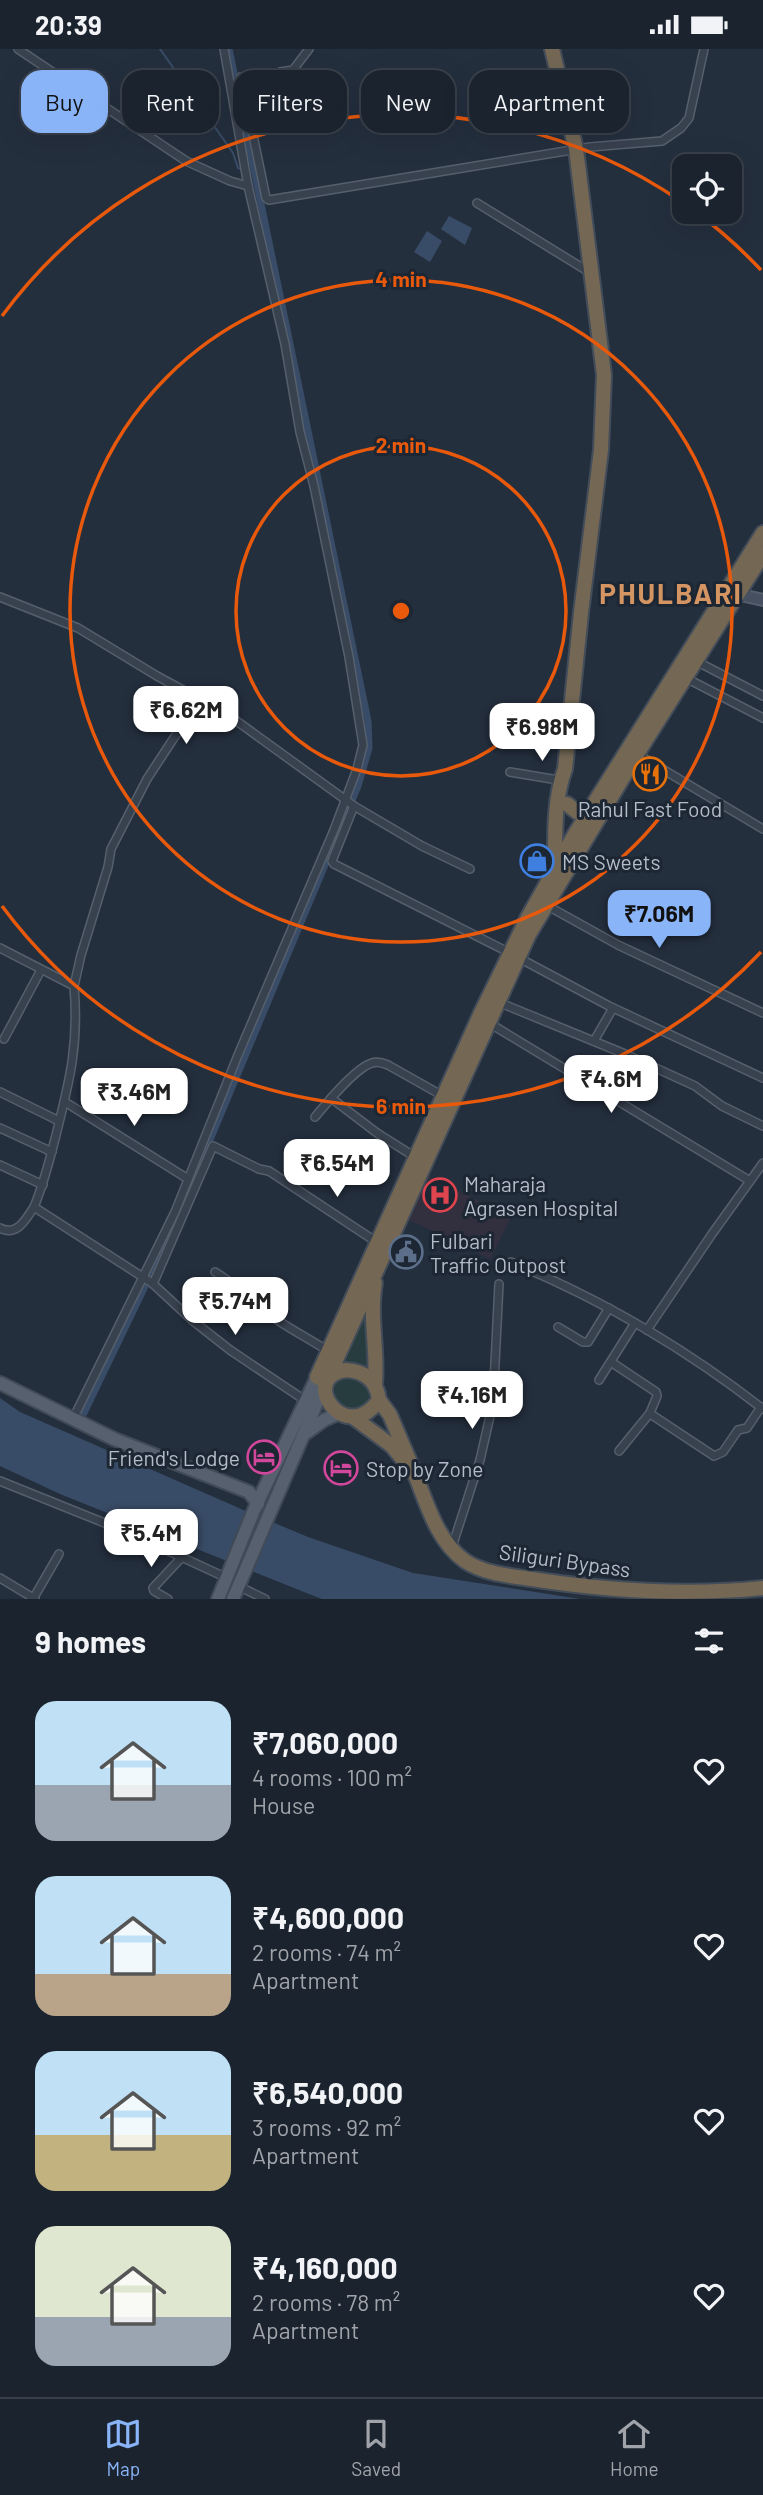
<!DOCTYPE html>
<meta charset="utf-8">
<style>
body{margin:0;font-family:Barlow,sans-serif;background:#242b36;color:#f1f3f6;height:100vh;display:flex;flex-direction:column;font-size:26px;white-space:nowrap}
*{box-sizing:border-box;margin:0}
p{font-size:23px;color:#a0a4aa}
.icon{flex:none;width:38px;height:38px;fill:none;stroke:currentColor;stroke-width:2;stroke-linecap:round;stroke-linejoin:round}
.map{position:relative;height:1550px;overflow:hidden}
.details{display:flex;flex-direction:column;background:#1b232e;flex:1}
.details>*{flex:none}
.hud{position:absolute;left:21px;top:21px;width:721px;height:63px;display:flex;gap:14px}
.fabs{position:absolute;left:672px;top:105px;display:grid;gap:14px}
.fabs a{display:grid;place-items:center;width:70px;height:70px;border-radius:14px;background:#1b232e;box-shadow:0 7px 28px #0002,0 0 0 2px #39404a;font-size:35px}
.price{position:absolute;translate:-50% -60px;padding:0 16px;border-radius:14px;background:#fff;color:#222;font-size:23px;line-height:46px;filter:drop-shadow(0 2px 4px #0008)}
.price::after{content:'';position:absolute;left:50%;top:42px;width:21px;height:16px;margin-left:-10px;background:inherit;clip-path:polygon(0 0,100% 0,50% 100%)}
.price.selected{background:#8ab4f8;color:#111}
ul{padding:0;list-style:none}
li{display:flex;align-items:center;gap:21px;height:175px;padding:0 35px}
li span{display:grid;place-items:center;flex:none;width:196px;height:140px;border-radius:21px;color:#555}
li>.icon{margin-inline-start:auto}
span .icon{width:84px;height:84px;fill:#fffc;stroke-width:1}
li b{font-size:30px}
h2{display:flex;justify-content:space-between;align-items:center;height:84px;padding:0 35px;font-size:30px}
.chip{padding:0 24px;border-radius:21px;background:#1b232e;box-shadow:0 7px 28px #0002,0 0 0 2px #39404a;font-size:24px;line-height:63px}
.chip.selected{background:#8ab4f8;color:#111}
.status{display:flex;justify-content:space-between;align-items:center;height:49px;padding:0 35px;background:#1b232e;direction:ltr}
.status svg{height:19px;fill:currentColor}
.tabs{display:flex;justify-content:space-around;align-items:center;height:98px;border-top:2px solid #39404a;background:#1b232e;font-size:19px;color:#a0a4aa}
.tabs a{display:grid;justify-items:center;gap:4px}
.tabs .selected{color:#8ab4f8}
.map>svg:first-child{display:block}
.medical{fill:#32303f}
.green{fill:#263c3f}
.water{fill:#394c67}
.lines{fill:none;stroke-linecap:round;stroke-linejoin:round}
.stream{stroke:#394c67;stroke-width:2}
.canal{stroke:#394c67;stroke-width:7}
.street-casing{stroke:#565f6c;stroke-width:10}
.secondary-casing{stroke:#565f6c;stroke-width:14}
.primary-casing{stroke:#414a57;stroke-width:16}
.highway-casing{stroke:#434c59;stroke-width:18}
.street{stroke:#38414e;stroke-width:7}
.secondary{stroke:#465061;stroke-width:10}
.primary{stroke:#56606e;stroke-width:12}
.highway{stroke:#746855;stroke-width:14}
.ring{fill:none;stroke:#e8590c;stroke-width:3.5}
.labels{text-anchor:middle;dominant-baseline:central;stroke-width:6;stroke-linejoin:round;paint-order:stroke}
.poi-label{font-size:21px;fill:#b4bcc9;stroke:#1d2633;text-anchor:start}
.street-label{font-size:21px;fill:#b4bcc9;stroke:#1d2633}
.district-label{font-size:28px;font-weight:bold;letter-spacing:2px;fill:#d59563;stroke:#1d2633}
.centre{fill:#e8590c;stroke:#1d2633;stroke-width:3.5}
.ring-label{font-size:21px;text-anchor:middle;font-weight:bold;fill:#e8590c;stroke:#1d2633;stroke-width:6;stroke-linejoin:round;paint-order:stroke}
</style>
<div class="status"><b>20:39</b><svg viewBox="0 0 49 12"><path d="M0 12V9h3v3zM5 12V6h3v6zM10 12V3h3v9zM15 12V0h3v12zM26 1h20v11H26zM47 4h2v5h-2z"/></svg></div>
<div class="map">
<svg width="763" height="1550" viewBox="0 0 763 1550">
<rect width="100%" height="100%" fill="#242f3e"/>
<polygon class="medical" points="423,1124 511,1168 490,1210 403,1168"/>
<g class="green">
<polygon points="366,1257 370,1320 345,1312 343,1308"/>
<path d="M347,1327L369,1334L372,1347C360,1369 326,1360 336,1332Z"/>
</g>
<g class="water">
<polygon points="449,167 472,179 465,196 441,180"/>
<polygon points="427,182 442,192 430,213 414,203"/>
<polygon points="0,1349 20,1363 248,1463 308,1488 413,1524 580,1550 322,1550 309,1545 60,1445 0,1417"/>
</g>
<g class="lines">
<polyline class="stream" points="160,0 233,104 238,119 241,120"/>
<polyline class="canal" points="84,1364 174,1177 358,737 369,699 368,672 229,0"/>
<defs>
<g id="street">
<polyline points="18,0 186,112 230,132 248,137"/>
<polyline points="280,23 293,21 309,0"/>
<polyline points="241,28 266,149 269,151 590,98 662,92 681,79 689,69 704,0"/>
<polyline points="477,154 589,223"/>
<polyline points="0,548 78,579 157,627 227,665 354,757 422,797 470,820"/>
<polyline points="696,612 763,647"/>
<polyline points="684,628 763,669"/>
<polyline points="637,705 763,780"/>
<polyline points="510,723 564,732"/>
<polyline points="354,757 332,812 334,815 510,904"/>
<polyline points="546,856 618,896 763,964"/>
<path d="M0,899L74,937C79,995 70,1030 56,1086C50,1110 44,1134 34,1158L152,1234L193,1272L230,1301L306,1352"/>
<polyline points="519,909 609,957 763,1029"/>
<polyline points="74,937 81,906 108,818 111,800 147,730 185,672 198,648"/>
<polyline points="498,953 625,1005 695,1037 722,1057 763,1077"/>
<polyline points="489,974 750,1132"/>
<polyline points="4,990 41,921"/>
<polyline points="594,992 613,959"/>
<polyline points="0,1043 59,1072"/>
<polyline points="331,1049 377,1084 415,1108"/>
<polyline points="65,1053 188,1130"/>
<path d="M315,1068C327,1054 355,1019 372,1014C377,1012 383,1014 388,1016L443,1047"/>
<polyline points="0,1079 52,1103"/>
<polyline points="0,1116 43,1136"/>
<path d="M0,1179C17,1188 26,1170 34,1158"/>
<path d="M511,1213C601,1250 686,1300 763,1360"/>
<path d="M215,1223C234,1234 249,1251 267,1264C286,1278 308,1289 328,1302"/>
<polyline points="153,1235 213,1097 259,1120 269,1122 378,1194"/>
<polyline points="558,1278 583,1293 588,1293 609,1259"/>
<polyline points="647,1281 712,1185 763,1114"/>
<polyline points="611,1313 656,1343 657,1347 650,1364 652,1366 714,1407 723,1403 738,1381 747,1379 761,1358"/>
<polyline points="599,1331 635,1274"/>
<polyline points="73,1370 175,1163 238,1006 334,781 357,720 363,696 349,608 314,437 300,383 285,295 248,137 224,0"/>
<polyline points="619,1402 650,1364"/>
<polyline points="0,1432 127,1483 227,1529"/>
<polyline points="452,1498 480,1411 493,1354 499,1235"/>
<polyline points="0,1529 35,1550"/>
<polyline points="238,1537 265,1550"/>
<polyline points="33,1550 59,1505"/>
<polyline points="168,1550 154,1542 153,1539 182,1508"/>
</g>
<polyline id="secondary" points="732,544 763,551"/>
<g id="primary">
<polyline points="0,1334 114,1390 249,1443 258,1455"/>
<polyline points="306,1384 324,1371 340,1364"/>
<polyline points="218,1550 254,1461 317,1328"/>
<polyline points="233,1550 325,1335"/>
</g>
<g id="highway">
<path d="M552,0L576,100L604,326L601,401L581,564L565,720C554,749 555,786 555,817"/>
<polyline points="763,484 575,785 527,870 481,964 317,1328 326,1333 528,887 637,705 763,505"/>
<polyline points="567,755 577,763 587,765"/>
<path d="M375,1234C369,1268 378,1301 375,1335"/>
<path d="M346,1321C365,1322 377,1332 379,1351C345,1399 297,1328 346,1321Z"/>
<polyline points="353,1368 392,1397 415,1425 390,1366 379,1351"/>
<path d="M415,1425C427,1455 437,1492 465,1512C486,1526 514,1527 538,1531C612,1542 688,1547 763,1539"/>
</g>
</defs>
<use href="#street" class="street-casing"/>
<use href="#secondary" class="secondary-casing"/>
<use href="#primary" class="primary-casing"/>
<use href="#highway" class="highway-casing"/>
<use href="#street" class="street"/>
<use href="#secondary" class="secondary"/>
<use href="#primary" class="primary"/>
<use href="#highway" class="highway"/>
</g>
<g class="ring">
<circle cx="401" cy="562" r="165"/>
<circle cx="401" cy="562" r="331"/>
<path d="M761 903A496 496 0 0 1 2 857M2 267A496 496 0 0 1 682 153M696 163A496 496 0 0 1 761 221"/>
</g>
<defs>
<symbol id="restaurant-ring" viewBox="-11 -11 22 22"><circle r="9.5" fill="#1d2633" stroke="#e8710a" stroke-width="1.5"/><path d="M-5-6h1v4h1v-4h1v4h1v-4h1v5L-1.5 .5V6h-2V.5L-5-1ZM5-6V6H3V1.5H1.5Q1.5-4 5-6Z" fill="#e8710a"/></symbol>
<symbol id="shop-ring" viewBox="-11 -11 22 22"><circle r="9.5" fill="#1d2633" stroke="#3f7fe0" stroke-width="1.5"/><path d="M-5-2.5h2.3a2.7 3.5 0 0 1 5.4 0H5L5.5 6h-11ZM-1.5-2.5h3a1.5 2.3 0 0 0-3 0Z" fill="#3f7fe0"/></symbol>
<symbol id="hospital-ring" viewBox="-11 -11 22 22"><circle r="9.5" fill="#1d2633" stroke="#e0444e" stroke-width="1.5"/><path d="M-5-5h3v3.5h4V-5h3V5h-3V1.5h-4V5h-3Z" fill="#e0444e"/></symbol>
<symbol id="civic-ring" viewBox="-11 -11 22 22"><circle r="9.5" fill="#1d2633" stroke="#5c6f8a" stroke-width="1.5"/><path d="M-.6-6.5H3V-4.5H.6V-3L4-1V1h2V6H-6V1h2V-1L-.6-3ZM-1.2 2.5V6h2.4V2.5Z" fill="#5c6f8a"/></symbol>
<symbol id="hotel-ring" viewBox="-11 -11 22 22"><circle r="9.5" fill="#1d2633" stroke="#d1479c" stroke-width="1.5"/><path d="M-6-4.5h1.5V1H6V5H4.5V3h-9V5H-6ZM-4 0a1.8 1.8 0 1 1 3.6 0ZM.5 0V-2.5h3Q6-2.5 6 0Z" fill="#d1479c"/></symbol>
</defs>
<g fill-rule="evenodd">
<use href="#restaurant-ring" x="631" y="706" width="38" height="38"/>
<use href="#shop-ring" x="518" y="793" width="38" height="38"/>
<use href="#hospital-ring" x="421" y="1127" width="38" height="38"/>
<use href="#civic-ring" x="387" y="1184" width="38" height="38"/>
<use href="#hotel-ring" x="245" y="1389" width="38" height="38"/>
<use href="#hotel-ring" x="322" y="1400" width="38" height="38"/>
</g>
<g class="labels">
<g class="poi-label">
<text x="650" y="759" text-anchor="middle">Rahul Fast Food</text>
<text x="562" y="812">MS Sweets</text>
<text x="464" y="1134">Maharaja<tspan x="464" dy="24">Agrasen Hospital</tspan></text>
<text x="430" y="1191">Fulbari<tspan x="430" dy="24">Traffic Outpost</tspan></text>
<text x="240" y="1408" text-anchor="end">Friend's Lodge</text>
<text x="366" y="1419">Stop by Zone</text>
</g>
<g class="street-label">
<text transform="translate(565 1511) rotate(8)">Siliguri Bypass</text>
</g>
<g class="district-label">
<text x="671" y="544">PHULBARI</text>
</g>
</g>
<circle cx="401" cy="562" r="10" class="centre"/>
<g class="ring-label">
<text x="401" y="238">4 min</text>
<text x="401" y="404">2 min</text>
<text x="401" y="1065">6 min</text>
</g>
</svg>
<div class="fabs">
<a><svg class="icon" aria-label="locate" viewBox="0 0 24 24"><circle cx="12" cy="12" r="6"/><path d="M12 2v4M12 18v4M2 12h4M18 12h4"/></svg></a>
</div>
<b class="price" style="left:186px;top:697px">₹6.62M</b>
<b class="price" style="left:542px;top:714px">₹6.98M</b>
<b class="price selected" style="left:659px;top:901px">₹7.06M</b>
<b class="price" style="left:611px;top:1066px">₹4.6M</b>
<b class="price" style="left:134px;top:1079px">₹3.46M</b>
<b class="price" style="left:337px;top:1150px">₹6.54M</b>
<b class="price" style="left:235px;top:1288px">₹5.74M</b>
<b class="price" style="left:472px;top:1382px">₹4.16M</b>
<b class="price" style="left:151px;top:1520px">₹5.4M</b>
<div class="hud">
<a class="chip selected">Buy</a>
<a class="chip">Rent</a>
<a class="chip">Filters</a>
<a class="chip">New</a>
<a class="chip">Apartment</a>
</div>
</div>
<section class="details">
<h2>9 homes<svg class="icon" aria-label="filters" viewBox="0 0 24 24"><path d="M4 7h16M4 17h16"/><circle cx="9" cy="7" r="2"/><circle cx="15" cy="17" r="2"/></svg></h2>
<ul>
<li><span style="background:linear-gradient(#bfe0f5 60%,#9aa5b1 0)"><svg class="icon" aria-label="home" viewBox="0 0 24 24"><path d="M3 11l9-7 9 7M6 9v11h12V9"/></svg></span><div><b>₹7,060,000</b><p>4 rooms · 100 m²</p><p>House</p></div><svg class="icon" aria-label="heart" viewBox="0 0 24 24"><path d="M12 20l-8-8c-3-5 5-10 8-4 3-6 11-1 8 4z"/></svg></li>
<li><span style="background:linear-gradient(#bfe0f5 70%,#b9a48a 0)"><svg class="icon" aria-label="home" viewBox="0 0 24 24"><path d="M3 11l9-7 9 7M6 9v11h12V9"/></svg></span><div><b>₹4,600,000</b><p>2 rooms · 74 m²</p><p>Apartment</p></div><svg class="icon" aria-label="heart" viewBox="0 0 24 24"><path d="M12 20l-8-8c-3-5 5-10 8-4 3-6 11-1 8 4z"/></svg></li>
<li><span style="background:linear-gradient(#bfe0f5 60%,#c2b280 0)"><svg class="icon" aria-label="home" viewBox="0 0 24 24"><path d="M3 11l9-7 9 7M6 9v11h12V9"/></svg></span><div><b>₹6,540,000</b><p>3 rooms · 92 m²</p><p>Apartment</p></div><svg class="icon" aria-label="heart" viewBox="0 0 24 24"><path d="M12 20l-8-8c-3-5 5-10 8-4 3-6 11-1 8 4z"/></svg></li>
<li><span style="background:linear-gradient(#dfe7d0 65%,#9aa5b1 0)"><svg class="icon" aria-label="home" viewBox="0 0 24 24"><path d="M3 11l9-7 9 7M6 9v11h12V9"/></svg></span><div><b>₹4,160,000</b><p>2 rooms · 78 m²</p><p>Apartment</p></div><svg class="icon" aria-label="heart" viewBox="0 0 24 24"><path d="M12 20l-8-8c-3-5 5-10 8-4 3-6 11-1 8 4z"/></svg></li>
</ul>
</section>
<nav class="tabs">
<a class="selected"><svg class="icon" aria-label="map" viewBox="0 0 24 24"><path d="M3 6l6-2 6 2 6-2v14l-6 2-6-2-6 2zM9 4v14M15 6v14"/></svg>Map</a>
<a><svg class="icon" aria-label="saved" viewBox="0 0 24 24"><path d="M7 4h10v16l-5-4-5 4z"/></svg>Saved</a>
<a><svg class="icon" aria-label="home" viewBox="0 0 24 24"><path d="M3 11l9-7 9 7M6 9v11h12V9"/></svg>Home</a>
</nav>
